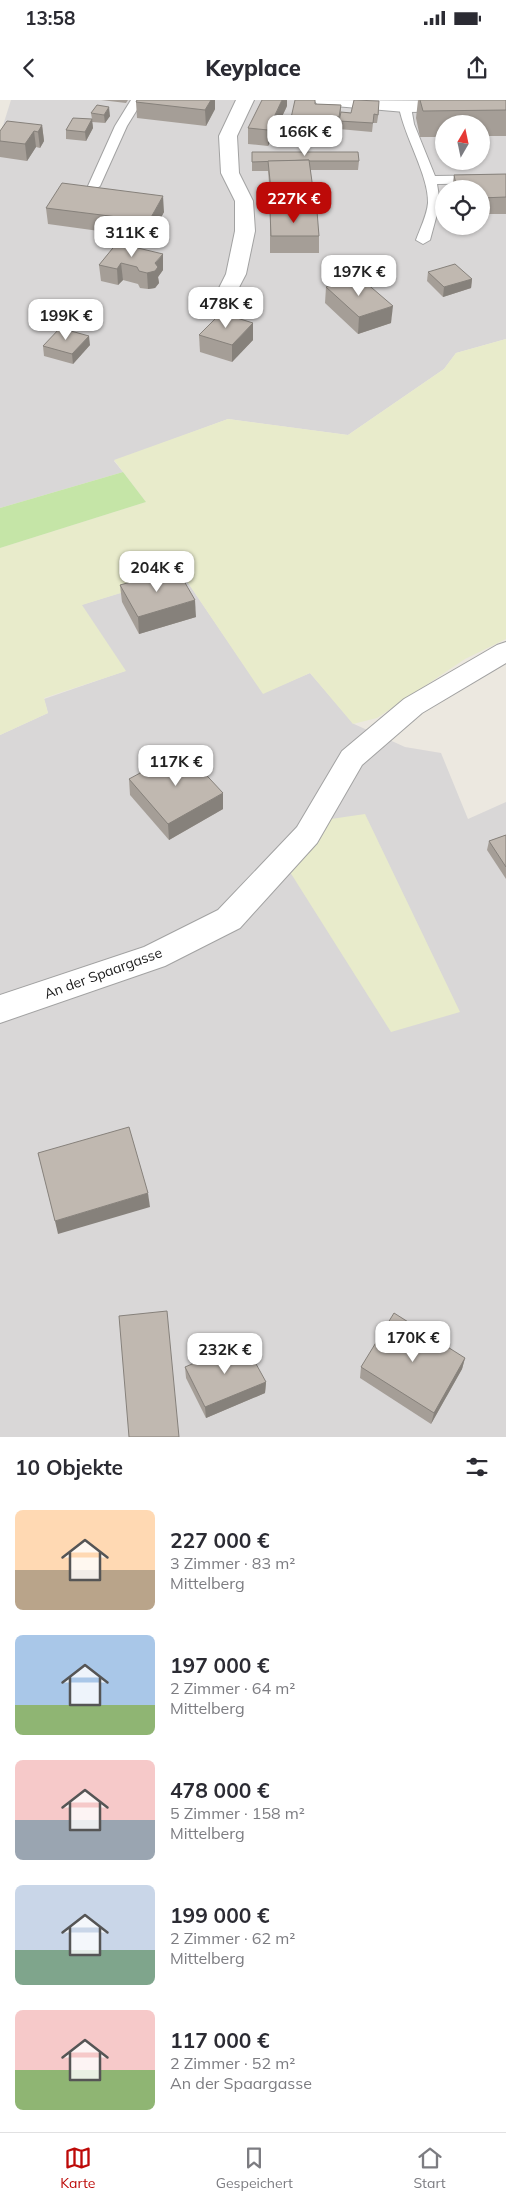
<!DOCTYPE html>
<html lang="de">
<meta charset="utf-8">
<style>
body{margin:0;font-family:Mulish,sans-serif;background:#f2f2f3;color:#2b2b33;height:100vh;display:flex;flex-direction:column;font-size:19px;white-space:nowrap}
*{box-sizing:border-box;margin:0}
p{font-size:16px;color:#7c7c81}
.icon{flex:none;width:28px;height:28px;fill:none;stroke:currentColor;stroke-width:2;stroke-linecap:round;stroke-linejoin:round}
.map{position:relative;height:1337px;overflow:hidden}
.drawer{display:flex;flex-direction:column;background:#fff;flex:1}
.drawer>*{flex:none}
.needle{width:32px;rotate:9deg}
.buttons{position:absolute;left:435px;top:15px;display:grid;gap:10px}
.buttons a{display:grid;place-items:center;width:55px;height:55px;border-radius:50%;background:#fff;box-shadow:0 1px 4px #0004;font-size:25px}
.price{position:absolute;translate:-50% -42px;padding:0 11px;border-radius:10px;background:#fff;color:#222;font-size:16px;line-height:32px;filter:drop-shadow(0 1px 2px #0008)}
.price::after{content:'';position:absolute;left:50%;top:30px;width:15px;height:11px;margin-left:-8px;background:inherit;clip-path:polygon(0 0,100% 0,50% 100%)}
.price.selected{background:#bd0a08;color:#fff}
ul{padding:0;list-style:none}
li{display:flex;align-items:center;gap:15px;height:125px;padding:0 15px}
li span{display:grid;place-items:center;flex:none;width:140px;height:100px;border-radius:8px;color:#555}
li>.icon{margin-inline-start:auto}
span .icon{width:60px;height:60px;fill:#fffc;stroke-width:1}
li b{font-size:21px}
h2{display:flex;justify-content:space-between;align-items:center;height:60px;padding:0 15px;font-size:21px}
.status{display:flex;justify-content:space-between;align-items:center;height:35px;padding:0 25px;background:#fff;direction:ltr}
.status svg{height:14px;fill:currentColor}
header{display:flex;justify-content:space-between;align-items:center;height:65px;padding:0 15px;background:#fff;font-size:22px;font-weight:800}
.tabs{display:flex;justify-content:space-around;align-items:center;height:70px;border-top:1px solid #e1e1e2;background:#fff;font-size:14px;color:#7c7c81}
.tabs a{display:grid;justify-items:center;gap:2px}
.tabs .selected{color:#bd0a08}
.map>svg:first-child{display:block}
.residential{fill:#d9d7d7;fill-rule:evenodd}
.farmland{fill:#e8ebcb}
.grass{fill:#c5e5a7}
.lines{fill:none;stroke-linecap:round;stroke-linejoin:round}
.lane-casing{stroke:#a2a2a2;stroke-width:2}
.street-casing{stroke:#a2a2a2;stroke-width:2}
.lane{fill:#fff;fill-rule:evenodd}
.street{fill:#fff;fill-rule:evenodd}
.wall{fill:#a59e97}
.shaded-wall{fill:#86817b}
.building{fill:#c0b8b0;stroke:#86817b}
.labels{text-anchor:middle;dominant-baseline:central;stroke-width:4;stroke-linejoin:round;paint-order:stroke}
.street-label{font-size:14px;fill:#1b1b1b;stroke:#fff}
</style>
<div class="status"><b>13:58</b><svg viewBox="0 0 49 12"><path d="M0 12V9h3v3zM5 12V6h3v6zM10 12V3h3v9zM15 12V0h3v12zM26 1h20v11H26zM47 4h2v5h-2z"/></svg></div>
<header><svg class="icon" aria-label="back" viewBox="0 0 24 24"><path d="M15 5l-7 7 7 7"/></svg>Keyplace<svg class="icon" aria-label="share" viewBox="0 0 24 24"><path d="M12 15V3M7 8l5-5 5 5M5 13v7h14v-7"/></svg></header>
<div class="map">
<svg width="506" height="1337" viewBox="0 0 506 1337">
<rect width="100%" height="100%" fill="#ece8e0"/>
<g class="residential">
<path d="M11,0H506V239L456,253L444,269L348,335L228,319L114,361L123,372L0,408V35ZM444,24H481V61H444ZM444,89H481V126H444Z"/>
<polygon points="182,474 263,593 310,573 354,624 405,647 441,653 468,719 506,702 506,1337 0,1337 0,635 48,613 44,599 125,571 81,505"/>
</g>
<g class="farmland">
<polygon points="506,239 506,539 465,559 377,618 353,624 310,573 263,594 182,474 82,505 126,571 44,598 48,613 0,635 0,448 146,402 114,360 228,319 348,335 444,269 456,253"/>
<polygon points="365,714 460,912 391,932 290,772 324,720"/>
</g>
<polygon class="grass" points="123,372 146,402 0,448 0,408"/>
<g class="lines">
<defs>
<g id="lane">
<polygon points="131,0 143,0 127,26 100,86 94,90 90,89 88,86 115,26"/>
<path d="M405,3L411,7L414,24L435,76L506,75V83L437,84L440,103L430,140L423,144L416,140C420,129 427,115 428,103C429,76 404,36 399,7Z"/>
</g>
<g id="street">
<polygon points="236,0 254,0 237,36 239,73 253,101 255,131 246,174 234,197 210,202 203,200 200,196 203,192 219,188 226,174 235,131 235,101 221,73 219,36"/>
<polygon points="314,0 506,1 506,11 405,12 323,5 317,4"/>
<polygon points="506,542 506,563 422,613 362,665 317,743 240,828 165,866 0,923 0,895 144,847 218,810 297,727 342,651 404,599 497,545"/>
</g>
</defs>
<use href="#lane" class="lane-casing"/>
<use href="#street" class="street-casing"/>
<use href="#lane" class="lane"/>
<use href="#street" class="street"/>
</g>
<g class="wall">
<polygon points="101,0 128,0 126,3"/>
<polygon points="137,0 215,0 215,9 206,26 137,18 136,2"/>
<polygon points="418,0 506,0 506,36 481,36 481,24 444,24 444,37 420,37 416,18"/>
<polygon points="316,4 341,5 341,12 351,13 379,10 377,23 373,23 372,32 339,29 338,33 312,32 312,35 290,34 291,18"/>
<polygon points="287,6 268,46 248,44 248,28"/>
<polygon points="91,13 110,16 105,23 92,22 93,28 86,41 66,39 66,30 92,19"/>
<polygon points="42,25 44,41 40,48 36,47 27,61 0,57 0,31"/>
<polygon points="252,52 359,61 358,70 310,70 313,89 312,106 271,107 268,71 252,71"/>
<polygon points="506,74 506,114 481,114 481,89 452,89 454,75"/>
<polygon points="46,108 164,112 150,138 48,124"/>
<polygon points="270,111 319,136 319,153 270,153"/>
<polygon points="117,143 163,170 158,177 159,183 155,188 148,189 140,188 138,184 123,180 118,185 101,181 99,165"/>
<polygon points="428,172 472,179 471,188 443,197 427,181"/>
<polygon points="326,187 391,223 358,234 325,203"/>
<polygon points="199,235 253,240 232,262 200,252"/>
<polygon points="90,245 73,264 44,256 43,246"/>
<polygon points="120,485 196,517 139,534 122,502"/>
<polygon points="129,679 223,709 169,740 130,695"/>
<polygon points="506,735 506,779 487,750 489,741"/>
<polygon points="465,1258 462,1269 431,1324 360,1278 361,1267"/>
<polygon points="185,1267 266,1282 265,1293 206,1318 186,1278"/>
</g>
<g class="shaded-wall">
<polygon points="211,0 215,0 215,9 206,26 205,10"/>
<polygon points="282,0 287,0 287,6 268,46 268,30"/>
<polygon points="109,7 110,16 105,23 104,15"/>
<polygon points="92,19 93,28 86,41 85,32"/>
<polygon points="42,25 44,41 40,48 38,32"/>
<polygon points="34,31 36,47 27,61 25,44"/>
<polygon points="163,96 164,112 150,138 149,121"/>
<polygon points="163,154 163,170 158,177 159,183 155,188 148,189 147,173"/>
<polygon points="121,163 123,180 118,185 117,169"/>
<polygon points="472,179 471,188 443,197 444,187"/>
<polygon points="393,206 391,223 358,234 359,217"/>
<polygon points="253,223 253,240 232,262 232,245"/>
<polygon points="89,236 90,245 73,264 72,254"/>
<polygon points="195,500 196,517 139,534 138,517"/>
<polygon points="223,693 223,709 169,740 168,724"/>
<polygon points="148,1093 150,1107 58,1134 55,1121"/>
<polygon points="465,1258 462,1269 431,1324 434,1313"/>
<polygon points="266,1282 265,1293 206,1318 205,1307"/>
</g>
<g class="building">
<polygon points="137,0 211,0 205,10 136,2"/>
<polygon points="262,0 282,0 268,30 248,28"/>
<polygon points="295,0 315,0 315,4 341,5 339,17 313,16 312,19 291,18"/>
<polygon points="354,0 379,1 378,15 374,14 373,23 339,21 341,12 351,13"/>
<polygon points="420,0 506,0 506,10 423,11"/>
<polygon points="97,5 109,7 104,15 91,13"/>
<polygon points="73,18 92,19 85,32 66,30"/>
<polygon points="7,21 42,25 38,32 34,31 25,44 0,41 0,31"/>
<polygon points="252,52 358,52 359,61 309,61 309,60 252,62"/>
<polygon points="309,60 313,89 271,90 268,61"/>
<polygon points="506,74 506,97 481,98 481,89 457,89 454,75"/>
<polygon points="62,83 163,96 149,121 46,108"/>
<polygon points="270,111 317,111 319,136 271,136"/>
<polygon points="117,143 163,154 155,163 158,167 155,171 147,173 139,171 137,167 121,163 117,169 99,165"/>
<polygon points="455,164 472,179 444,187 428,172"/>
<polygon points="358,176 393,206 359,217 326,187"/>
<polygon points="221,213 253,223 232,245 199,235"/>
<polygon points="60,228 89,236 72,254 43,246"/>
<polygon points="177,469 195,500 138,517 120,485"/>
<polygon points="183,650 223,693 168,724 129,679"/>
<polygon points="506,735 506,767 489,741"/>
<polygon points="129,1027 148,1093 55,1121 38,1053"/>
<polygon points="167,1211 179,1337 129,1337 119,1216"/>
<polygon points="394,1213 465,1258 434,1313 361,1267"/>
<polygon points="244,1242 266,1282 205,1307 185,1267"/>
</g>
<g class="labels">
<g class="street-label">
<text transform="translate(103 873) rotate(-20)">An der Spaargasse</text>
</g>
</g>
</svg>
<div class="buttons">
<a><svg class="needle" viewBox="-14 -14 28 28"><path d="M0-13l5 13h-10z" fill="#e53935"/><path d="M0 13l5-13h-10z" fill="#7c7c81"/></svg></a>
<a><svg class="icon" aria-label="locate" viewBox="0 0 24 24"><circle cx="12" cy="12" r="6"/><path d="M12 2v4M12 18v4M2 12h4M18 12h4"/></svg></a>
</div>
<b class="price" style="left:305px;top:57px">166K €</b>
<b class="price selected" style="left:294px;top:124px">227K €</b>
<b class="price" style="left:132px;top:158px">311K €</b>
<b class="price" style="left:359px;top:197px">197K €</b>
<b class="price" style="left:226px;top:229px">478K €</b>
<b class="price" style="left:66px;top:241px">199K €</b>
<b class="price" style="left:157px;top:493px">204K €</b>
<b class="price" style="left:176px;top:687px">117K €</b>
<b class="price" style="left:413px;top:1263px">170K €</b>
<b class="price" style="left:225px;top:1275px">232K €</b>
</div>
<section class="drawer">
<h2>10 Objekte<svg class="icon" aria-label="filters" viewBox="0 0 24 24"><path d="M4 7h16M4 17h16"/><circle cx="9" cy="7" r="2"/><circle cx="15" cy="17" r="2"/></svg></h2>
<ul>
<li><span style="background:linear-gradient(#ffd9b3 60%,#b9a48a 0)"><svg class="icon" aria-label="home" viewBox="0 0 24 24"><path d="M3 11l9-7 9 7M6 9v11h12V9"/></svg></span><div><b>227 000 €</b><p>3 Zimmer · 83 m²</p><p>Mittelberg</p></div></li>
<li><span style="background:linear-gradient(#a9c7e8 70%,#8fb573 0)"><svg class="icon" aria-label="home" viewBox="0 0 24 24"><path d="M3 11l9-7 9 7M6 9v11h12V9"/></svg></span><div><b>197 000 €</b><p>2 Zimmer · 64 m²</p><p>Mittelberg</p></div></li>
<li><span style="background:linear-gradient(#f6c9c9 60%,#9aa5b1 0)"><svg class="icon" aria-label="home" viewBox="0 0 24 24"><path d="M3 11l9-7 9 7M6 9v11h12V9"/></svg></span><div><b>478 000 €</b><p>5 Zimmer · 158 m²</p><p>Mittelberg</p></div></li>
<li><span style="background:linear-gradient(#c9d6e8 65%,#7fa58c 0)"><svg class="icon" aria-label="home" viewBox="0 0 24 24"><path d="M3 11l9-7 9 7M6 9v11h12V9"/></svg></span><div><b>199 000 €</b><p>2 Zimmer · 62 m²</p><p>Mittelberg</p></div></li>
<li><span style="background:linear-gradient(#f6c9c9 60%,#8fb573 0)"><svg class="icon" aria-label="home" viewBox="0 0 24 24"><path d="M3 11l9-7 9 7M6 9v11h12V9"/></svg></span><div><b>117 000 €</b><p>2 Zimmer · 52 m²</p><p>An der Spaargasse</p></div></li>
</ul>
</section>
<nav class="tabs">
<a class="selected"><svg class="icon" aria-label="map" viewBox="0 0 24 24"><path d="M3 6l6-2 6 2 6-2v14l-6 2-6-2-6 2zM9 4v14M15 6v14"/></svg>Karte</a>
<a><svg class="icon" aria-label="saved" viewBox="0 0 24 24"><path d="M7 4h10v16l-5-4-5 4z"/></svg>Gespeichert</a>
<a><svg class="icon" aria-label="home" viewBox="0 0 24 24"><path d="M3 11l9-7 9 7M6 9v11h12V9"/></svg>Start</a>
</nav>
